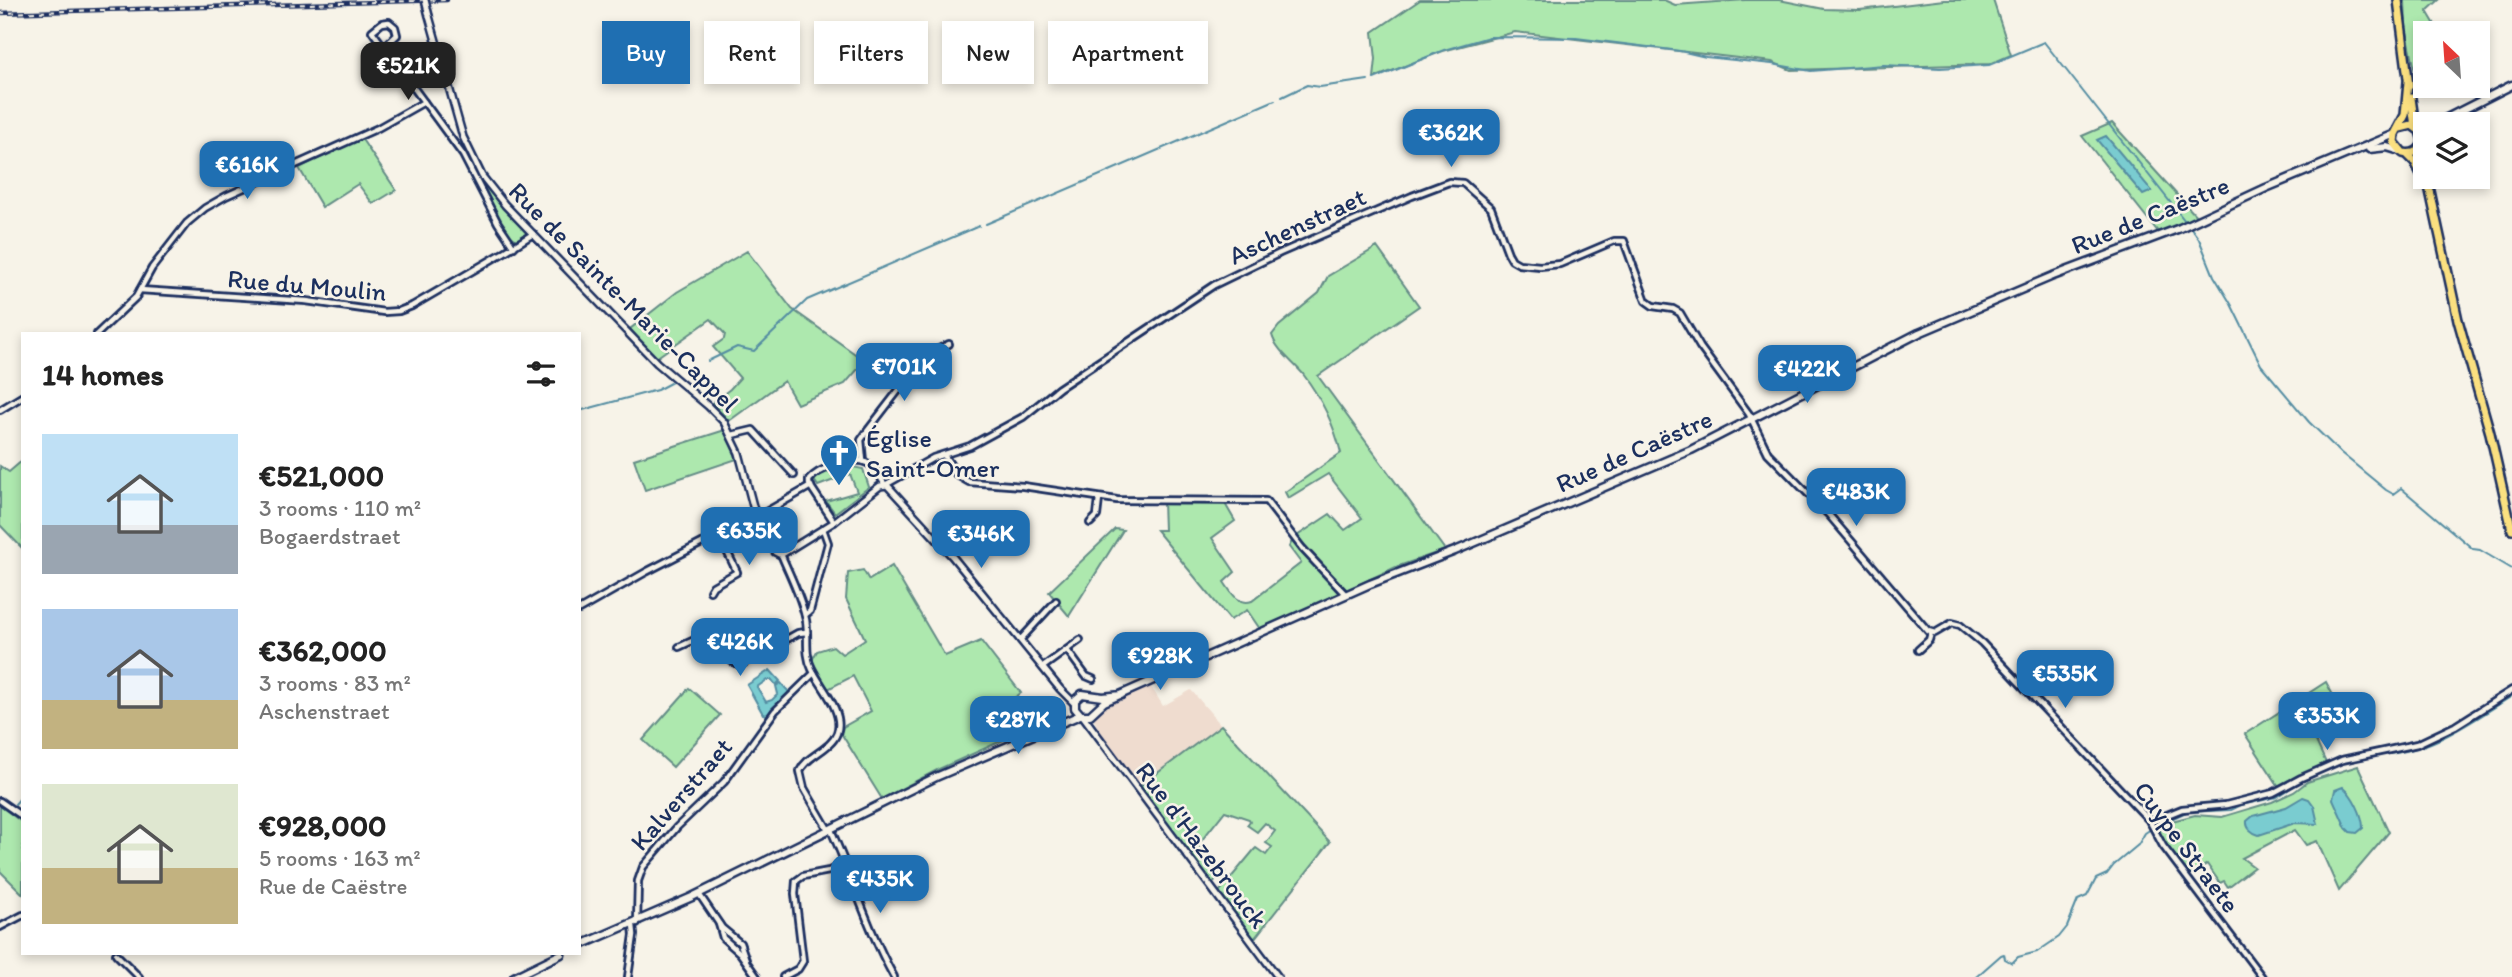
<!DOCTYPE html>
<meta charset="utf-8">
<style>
body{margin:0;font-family:Itim,sans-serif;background:#f6f6f6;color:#222;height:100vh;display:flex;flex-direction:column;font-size:26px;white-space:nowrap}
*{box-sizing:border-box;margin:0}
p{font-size:23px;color:#767676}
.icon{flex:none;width:38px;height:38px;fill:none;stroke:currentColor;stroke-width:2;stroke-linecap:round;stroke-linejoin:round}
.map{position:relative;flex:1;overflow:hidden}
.sheet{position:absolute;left:21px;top:332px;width:560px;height:623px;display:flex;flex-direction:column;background:#fff;border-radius:0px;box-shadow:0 4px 10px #0003}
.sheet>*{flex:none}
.top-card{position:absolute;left:602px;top:21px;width:665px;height:63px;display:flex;gap:14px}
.needle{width:46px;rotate:335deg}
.tools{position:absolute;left:2413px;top:21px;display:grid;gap:14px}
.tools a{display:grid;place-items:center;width:77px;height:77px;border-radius:0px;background:#fff;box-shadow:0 4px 10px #0003;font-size:35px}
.price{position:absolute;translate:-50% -60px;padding:0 16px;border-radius:14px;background:#1f6fb2;color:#fff;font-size:23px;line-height:46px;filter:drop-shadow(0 2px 4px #0008)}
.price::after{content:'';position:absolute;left:50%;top:42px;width:21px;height:16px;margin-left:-10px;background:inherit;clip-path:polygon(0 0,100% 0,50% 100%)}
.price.selected{background:#222;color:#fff}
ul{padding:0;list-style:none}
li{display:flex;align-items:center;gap:21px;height:175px;padding:0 21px}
li span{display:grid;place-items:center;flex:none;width:196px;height:140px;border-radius:0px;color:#555}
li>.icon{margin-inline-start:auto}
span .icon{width:84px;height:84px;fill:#fffc;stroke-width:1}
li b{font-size:30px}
h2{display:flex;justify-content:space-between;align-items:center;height:84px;padding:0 21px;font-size:30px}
.chip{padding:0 24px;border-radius:0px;background:#fff;box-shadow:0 4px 10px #0003;font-size:24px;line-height:63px}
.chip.selected{background:#1f6fb2;color:#fff}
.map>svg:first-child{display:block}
.built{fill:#efdccf}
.green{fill:#ade8ae;stroke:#648c86;stroke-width:2}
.water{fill:#7accd0;stroke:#548da2;stroke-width:2}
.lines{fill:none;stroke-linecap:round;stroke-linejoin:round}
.stream{stroke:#548da2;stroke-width:2}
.minor-casing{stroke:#1b2f5e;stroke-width:10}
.tertiary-casing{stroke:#1b2f5e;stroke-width:10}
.secondary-casing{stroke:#1b2f5e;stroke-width:11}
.primary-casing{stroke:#1b2f5e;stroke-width:12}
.minor{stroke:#f7f3e8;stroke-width:4.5}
.tertiary{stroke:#f7f3e8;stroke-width:5}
.secondary{stroke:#f7f3e8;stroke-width:6}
.primary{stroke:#fbe080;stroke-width:7}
.rail-casing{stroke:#1b2f5e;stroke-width:4.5}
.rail{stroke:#f7f3e8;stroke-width:2;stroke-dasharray:5;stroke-linecap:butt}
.tertiary-bridge-casing{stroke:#1b2f5e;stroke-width:10;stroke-linecap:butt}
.tertiary-bridge{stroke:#f7f3e8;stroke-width:5}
.labels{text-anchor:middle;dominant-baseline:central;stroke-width:5;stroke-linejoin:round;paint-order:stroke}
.street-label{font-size:26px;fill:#1b2f5e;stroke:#f7f3e8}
.poi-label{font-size:26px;fill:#1b2f5e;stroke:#f7f3e8;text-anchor:start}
</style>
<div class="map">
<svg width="2512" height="977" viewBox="0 0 2512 977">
<rect width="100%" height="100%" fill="#f7f3e8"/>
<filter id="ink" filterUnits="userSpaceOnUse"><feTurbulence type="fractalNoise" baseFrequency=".0143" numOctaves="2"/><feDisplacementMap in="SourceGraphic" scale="14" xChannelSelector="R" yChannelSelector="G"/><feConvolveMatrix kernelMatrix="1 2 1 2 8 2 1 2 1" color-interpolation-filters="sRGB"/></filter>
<g filter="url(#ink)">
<polygon class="built" points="1150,685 1163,706 1191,690 1221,725 1139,787 1098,728 1093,717 1106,706"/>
<g class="green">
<polygon points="1420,0 1664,0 1675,5 1745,0 1779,0 1824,9 1860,10 1944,0 1993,0 2011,55 1990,64 1791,70 1772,62 1515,32 1443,51 1374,78 1376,59 1373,32"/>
<polygon points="2405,0 2439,0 2427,11 2440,33 2426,33 2425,74 2417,81 2406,26"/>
<polygon points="2112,123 2197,217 2159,233 2082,136"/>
<polygon points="361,138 396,190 373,204 358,184 322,207 299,168"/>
<path d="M482,181L529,234L521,241C502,238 487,199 479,183Z"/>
<path d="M1377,247L1419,306L1318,376L1445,550L1396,567L1347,590L1315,558L1297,536L1330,514L1345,530L1362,518L1328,474L1288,498L1285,492L1341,453C1334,424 1321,398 1303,374C1293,362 1276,350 1272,335L1279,326L1319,293L1328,276Z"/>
<polygon points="747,251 792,309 865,361 845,384 797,404 784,381 729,421 712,403 730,389 740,378 713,347 724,339 725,334 711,319 656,358 630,329 677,292"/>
<polygon points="725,430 737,459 645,490 634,459"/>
<polygon points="23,460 23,549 0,525 0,466 9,472"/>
<polygon points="843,465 863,469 869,487 835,513 826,501 857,492 850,474 818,486 814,480 815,477"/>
<path d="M1163,501L1224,502L1235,521L1212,538L1235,572L1224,582C1231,592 1238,606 1252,601L1301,563L1289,547L1292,541L1340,593L1260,629L1247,610L1230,620L1156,530H1164Z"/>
<polygon points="1115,529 1123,530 1069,616 1049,592"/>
<polygon points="892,566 945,656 981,641 1021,693 1010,701 1030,728 939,769 882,799 841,733 843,727 871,711 853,676 828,689 812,660 817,651 833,646 842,654 865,639 846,599 848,573 863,570 869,580"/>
<polygon points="2326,682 2342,712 2309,726 2326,763 2291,780 2280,788 2245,734"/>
<polygon points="689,688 720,715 673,767 643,740"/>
<polygon points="1221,725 1330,842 1254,939 1219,892 1254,850 1256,848 1266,855 1272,847 1266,843 1275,831 1265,823 1257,832 1247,825 1250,821 1249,819 1225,811 1198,845 1225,872 1212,883 1139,787"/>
<polygon points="2358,766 2389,832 2339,891 2317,841 2306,845 2295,830 2242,858 2254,867 2228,887 2224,881 2220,883 2207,864 2188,876 2158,832 2172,821 2195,815 2222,817 2272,802 2294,792 2307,782"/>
<polygon points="0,806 23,823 23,894 0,871"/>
</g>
<g class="water">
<polygon points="2106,136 2152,191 2143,195 2097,140"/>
<polygon points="770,670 780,681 776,685 772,680 767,680 757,687 766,702 772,700 778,694 776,686 781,683 789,692 768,715 763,714 747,685"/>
<path d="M2343,787C2353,795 2363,815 2363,828L2357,833L2350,832L2346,828L2333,799L2335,790Z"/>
<path d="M2303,797L2309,799L2314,806L2318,824L2295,823L2259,835C2252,833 2246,828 2247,821L2253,816L2286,807Z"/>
</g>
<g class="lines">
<g class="stream">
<polyline points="1374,79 1444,50 1489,37 1576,38 1680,51 1706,57 1772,64 1811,71 1884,65 1940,68 1989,65 2044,42 2185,221"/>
<polyline points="1282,97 1307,85 1320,87 1368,80"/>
<polyline points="986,224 1275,100"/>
<polyline points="2191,228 2199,239 2214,276 2231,304 2261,365 2309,422 2341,453 2386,490 2393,494 2401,488 2473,549 2480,550 2512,569"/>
<polyline points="708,361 737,347 754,351 807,300 979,226"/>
<polyline points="579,411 657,390 672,382"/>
<path d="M2373,755C2427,755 2468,724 2512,696"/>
<polyline points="15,804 23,795"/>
<polyline points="2156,826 2186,812 2231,810 2241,805 2277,797 2308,777 2338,764 2368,757"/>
<polyline points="1976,977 2001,955 2004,954 2005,959 2012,963 2018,957 2037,952 2059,937 2067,927 2078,900 2087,896 2096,879 2107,874 2114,865 2138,845 2145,833 2151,829"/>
</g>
<defs>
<g id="minor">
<polyline points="384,47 397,35 395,27 389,22 382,23 372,31 463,155 498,223 514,247"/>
<polyline points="140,290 306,301 384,312 399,311 412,306 503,253 533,234"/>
<polyline points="97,334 136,297 152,268 187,223 205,208 226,196 378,128 424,102"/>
<polyline points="0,410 23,396"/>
<polyline points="732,435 753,430 794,475"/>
<polyline points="944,455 957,475 969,482 1023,486 1117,500 1266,501 1302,548 1346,595"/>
<polyline points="863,461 861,440 868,430 925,356 949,344"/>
<polyline points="757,517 811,486"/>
<path d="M834,522L809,484V480C818,469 853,455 867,463C874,466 881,478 885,485L933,458L970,446L1023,417L1059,388L1214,285L1280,253L1412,196L1449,182L1463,183L1491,208L1508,253L1512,260L1519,264L1540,266L1560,264L1614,241H1624L1646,301L1653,306L1673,309L1680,313L1700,347L1749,414L1768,453L1829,515L1928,631L1935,633L1952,623L1960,625L1982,643L2149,820L2163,846L2262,977"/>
<polyline points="1090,523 1097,516 1099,499"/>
<path d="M781,554C790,576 801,596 806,620C809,637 804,653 812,669C820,686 845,712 837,733C831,750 807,755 800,771L804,788L829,831"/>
<polyline points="710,591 713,586 737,572 719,535"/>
<polyline points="579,610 646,572 756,515"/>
<polyline points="805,615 810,611 828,543 823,529"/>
<polyline points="1021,639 1056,601"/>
<polyline points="679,647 714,631 733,662 740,665 798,633 807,632"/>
<polyline points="1067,650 1086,676 1093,679"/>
<polyline points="1918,650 1929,640 1931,633"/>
<polyline points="1043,667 1080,640"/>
<polyline points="0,801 23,817"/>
<polyline points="2150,822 2182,809 2226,805 2273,793 2301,778 2342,760 2417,744 2455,726 2512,690"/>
<path d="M831,830C853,879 868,930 894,977"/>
<polyline points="699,894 722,928 740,943 746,960"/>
<polyline points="637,923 638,881 643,867 677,827 724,782 775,711 814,673"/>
<polyline points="719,924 723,938 740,953 757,977"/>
<polyline points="0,927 23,915"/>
<polyline points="116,954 139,977"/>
<polyline points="628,977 634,935 633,925"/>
<polyline points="783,977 798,969 803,961 795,894 796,881 803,876 829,871 846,863"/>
</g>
<g id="tertiary">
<polyline points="429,16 463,137 482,176 505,205 657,363 708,406 724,422 739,453 754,510 775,552 779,554 784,553 834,522 880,486 887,485 952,556 1060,689 1074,703"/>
<polyline points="1083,716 1278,977"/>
</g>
<g id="secondary">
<polyline points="2435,124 2512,85"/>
<polyline points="2369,149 2387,147 2400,151"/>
<polyline points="1121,695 1103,697 1082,694 1075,700 1075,708 1081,715 1090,715 1104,702 1370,584 1455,551 1691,450 1919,333 2053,276 2180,228 2266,188 2395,134"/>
<polyline points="579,946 692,897 936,777 1080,715"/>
<polyline points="514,977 561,954"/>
</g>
<g id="primary">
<polyline points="2398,0 2409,86"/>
<polyline points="2411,98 2415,126"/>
<path d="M2400,128L2412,125L2420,131L2423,141C2421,151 2413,155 2403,153L2394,142L2395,134L2405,115L2408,82"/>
<polyline points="2420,149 2425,173"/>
<polyline points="2407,154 2415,162 2425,182"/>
<polyline points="2427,177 2458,320 2490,433 2512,530"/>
</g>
</defs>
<use href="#minor" class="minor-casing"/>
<use href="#tertiary" class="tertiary-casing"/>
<use href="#secondary" class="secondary-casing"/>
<use href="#primary" class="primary-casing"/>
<use href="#minor" class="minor"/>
<use href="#tertiary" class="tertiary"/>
<use href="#secondary" class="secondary"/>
<use href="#primary" class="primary"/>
<defs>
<polyline id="rail" points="0,13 447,0"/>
</defs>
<use href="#rail" class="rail-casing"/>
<use href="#rail" class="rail"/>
<defs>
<polyline id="tertiary-bridge" points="425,0 429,16"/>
</defs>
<use href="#tertiary-bridge" class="tertiary-bridge-casing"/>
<use href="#tertiary-bridge" class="tertiary-bridge"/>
</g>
</g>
<defs>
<symbol id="church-pin" viewBox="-11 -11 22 30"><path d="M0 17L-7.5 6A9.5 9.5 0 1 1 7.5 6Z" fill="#1f6fb2" stroke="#f7f3e8"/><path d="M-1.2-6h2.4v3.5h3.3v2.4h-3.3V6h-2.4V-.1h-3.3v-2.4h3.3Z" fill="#fff"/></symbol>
</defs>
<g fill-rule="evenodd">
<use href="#church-pin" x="817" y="431" width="44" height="60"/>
</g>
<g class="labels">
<g class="street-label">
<text transform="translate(2150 215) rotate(-22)">Rue de Caëstre</text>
<text transform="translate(1297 226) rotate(-25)">Aschenstraet</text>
<text transform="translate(307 285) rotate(5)">Rue du Moulin</text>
<text transform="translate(624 297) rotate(45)">Rue de Sainte-Marie-Cappel</text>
<text transform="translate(1634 451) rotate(-24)">Rue de Caëstre</text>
<text transform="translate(681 794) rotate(-49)">Kalverstraet</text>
<text transform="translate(1202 845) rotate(53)">Rue d'Hazebrouck</text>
<text transform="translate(2187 847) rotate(53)">Cuype Straete</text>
</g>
<g class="poi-label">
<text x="866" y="438">Église<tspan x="866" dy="30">Saint-Omer</tspan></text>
</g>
</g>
</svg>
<div class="tools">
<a><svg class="needle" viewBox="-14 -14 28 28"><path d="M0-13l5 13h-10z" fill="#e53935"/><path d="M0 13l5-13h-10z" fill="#767676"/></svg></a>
<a><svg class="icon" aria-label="layers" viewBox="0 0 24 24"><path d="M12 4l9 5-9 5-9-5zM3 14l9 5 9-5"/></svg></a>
</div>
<b class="price selected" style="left:408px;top:102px">€521K</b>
<b class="price" style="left:1451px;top:169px">€362K</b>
<b class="price" style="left:247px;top:201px">€616K</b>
<b class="price" style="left:904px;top:403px">€701K</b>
<b class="price" style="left:1807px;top:405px">€422K</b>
<b class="price" style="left:1856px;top:528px">€483K</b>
<b class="price" style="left:749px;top:567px">€635K</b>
<b class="price" style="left:981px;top:570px">€346K</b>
<b class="price" style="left:740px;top:678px">€426K</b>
<b class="price" style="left:1160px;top:692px">€928K</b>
<b class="price" style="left:2065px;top:710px">€535K</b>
<b class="price" style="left:2327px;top:752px">€353K</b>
<b class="price" style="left:1018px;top:756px">€287K</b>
<b class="price" style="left:880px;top:915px">€435K</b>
<div class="top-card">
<a class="chip selected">Buy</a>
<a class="chip">Rent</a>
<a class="chip">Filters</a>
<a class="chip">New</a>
<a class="chip">Apartment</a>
</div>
<section class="sheet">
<h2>14 homes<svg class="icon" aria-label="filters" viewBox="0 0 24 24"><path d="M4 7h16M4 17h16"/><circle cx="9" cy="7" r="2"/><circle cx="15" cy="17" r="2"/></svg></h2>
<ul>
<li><span style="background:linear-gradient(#bfe0f5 65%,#9aa5b1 0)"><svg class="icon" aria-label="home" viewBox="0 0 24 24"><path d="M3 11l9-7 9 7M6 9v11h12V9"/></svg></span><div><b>€521,000</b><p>3 rooms · 110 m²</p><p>Bogaerdstraet</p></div></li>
<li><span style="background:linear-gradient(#a9c7e8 65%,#c2b280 0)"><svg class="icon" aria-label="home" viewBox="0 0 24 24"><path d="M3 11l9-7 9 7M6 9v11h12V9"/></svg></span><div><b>€362,000</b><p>3 rooms · 83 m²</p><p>Aschenstraet</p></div></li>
<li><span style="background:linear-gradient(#dfe7d0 60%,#c2b280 0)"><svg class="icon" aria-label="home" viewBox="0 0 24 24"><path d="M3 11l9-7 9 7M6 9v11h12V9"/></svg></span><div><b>€928,000</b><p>5 rooms · 163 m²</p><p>Rue de Caëstre</p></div></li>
</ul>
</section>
</div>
